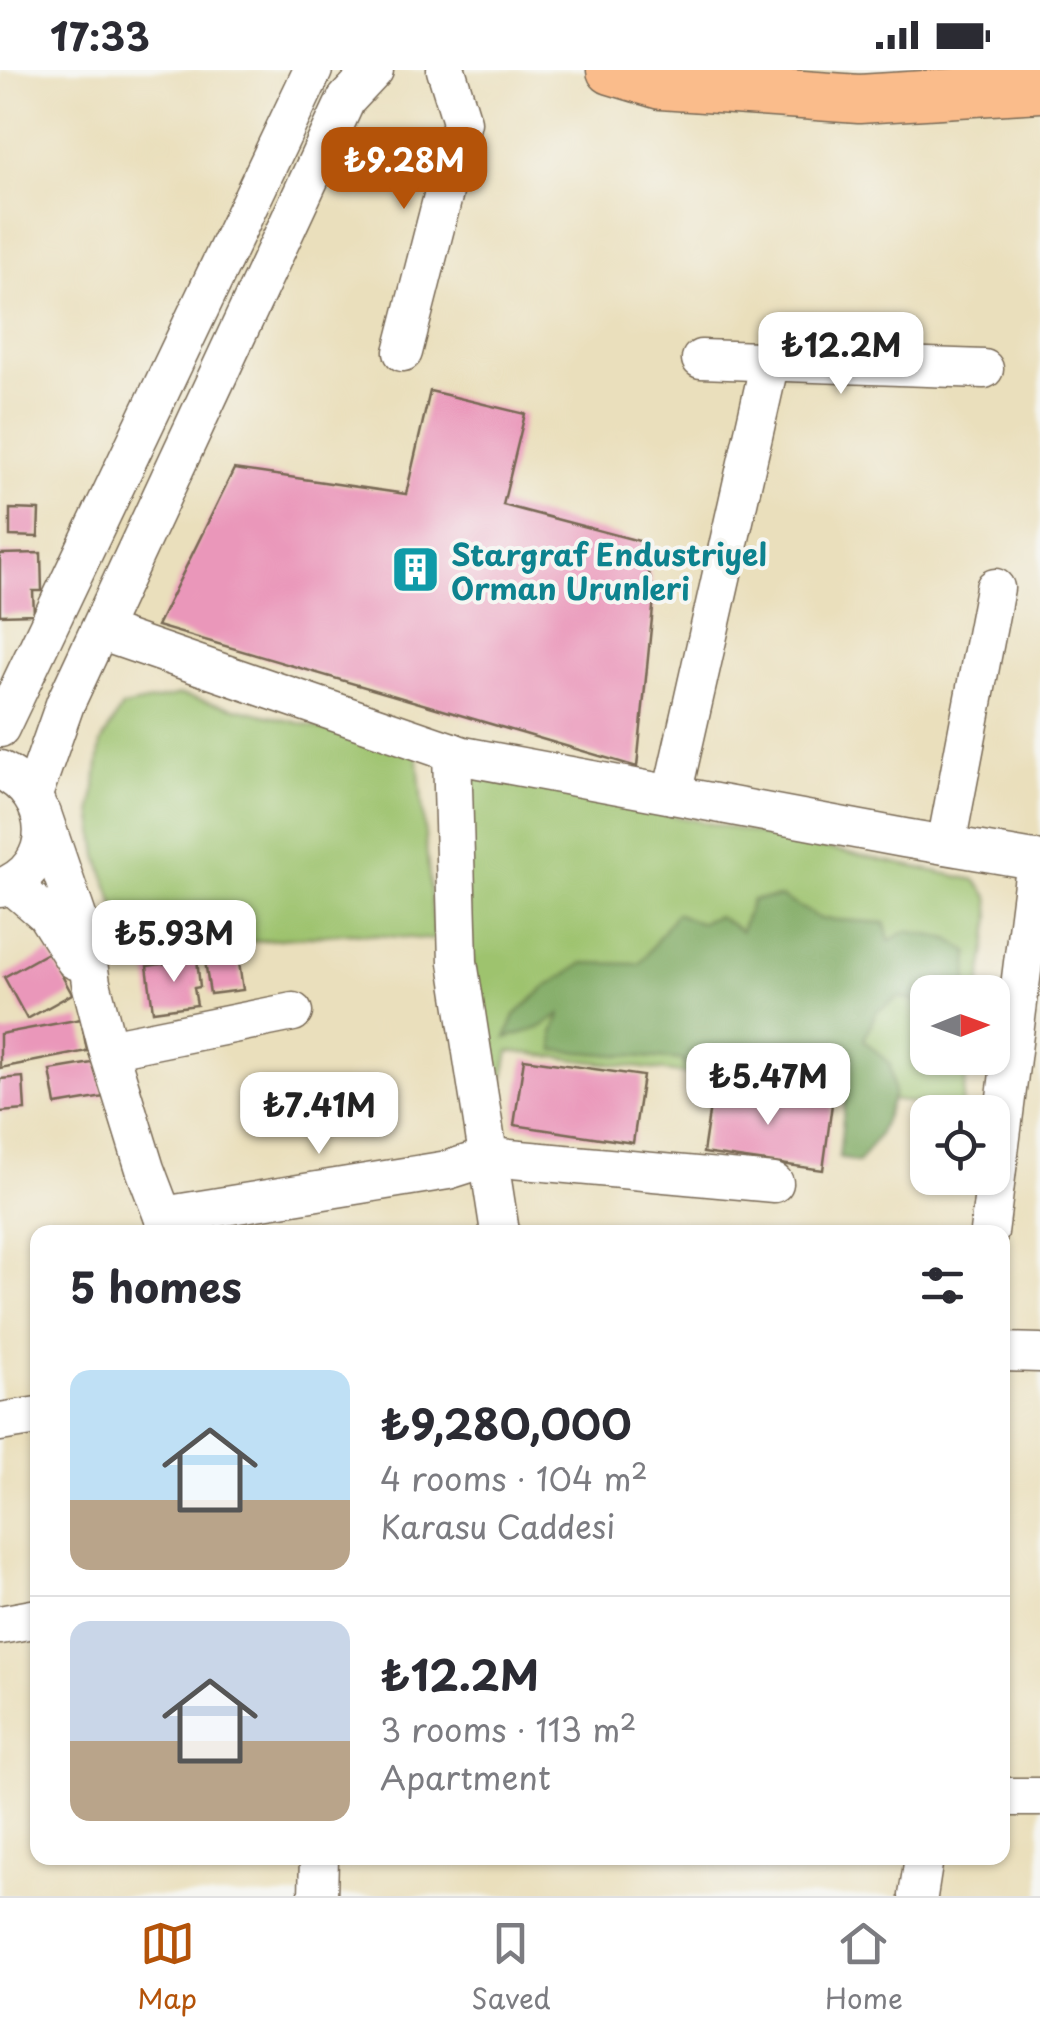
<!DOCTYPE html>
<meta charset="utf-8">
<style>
body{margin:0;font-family:"Playpen Sans",sans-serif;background:#f7f7f7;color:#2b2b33;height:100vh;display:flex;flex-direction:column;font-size:38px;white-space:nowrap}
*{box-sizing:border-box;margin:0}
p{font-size:32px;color:#7c7c81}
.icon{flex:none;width:55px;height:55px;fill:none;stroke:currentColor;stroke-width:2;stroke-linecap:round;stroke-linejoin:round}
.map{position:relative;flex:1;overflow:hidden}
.side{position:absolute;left:30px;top:1155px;width:980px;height:640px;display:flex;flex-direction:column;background:#fff;border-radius:20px;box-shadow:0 2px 8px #0004}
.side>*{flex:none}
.needle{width:65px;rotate:89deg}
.tools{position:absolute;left:910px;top:905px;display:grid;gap:20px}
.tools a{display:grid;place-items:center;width:100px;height:100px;border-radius:20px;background:#fff;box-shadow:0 2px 8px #0004;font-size:50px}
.price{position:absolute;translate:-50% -85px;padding:0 22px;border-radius:20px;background:#fff;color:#222;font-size:32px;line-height:65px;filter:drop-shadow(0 2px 5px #0008)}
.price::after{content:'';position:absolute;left:50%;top:60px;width:30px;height:22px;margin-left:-15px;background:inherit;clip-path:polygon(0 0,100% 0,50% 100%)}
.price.active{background:#b45309;color:#fff}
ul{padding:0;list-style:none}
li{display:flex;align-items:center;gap:30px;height:250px;padding:0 40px}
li+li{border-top:2px solid #e1e1e2}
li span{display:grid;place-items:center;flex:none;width:280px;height:200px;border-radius:20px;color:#555}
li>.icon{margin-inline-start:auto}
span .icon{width:120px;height:120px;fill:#fffc;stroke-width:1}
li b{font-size:42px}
h2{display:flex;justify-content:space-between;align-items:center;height:120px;padding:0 40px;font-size:42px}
.status{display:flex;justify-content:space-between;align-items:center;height:70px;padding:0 50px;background:#fff;direction:ltr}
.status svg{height:28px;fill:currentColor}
.tabs{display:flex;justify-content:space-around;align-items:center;height:140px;border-top:2px solid #e1e1e2;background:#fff;font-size:28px;color:#7c7c81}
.tabs a{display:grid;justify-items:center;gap:5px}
.tabs .active{color:#b45309}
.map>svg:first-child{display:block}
.green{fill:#9ec36e;stroke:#6c7646;stroke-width:2.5}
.forest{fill:#7ea961;stroke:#5c6a40;stroke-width:2.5}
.building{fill:#ea97ba}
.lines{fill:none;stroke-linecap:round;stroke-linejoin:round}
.minor-casing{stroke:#786955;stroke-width:41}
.major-casing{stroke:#786955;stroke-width:51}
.minor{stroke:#fff;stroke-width:38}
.major{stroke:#fabc8b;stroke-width:48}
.labels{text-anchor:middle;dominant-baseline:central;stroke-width:8;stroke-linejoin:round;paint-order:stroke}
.culture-label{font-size:30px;font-weight:bold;fill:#0d838f;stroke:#f6f6f2;text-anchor:start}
</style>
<div class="status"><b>17:33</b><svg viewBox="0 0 49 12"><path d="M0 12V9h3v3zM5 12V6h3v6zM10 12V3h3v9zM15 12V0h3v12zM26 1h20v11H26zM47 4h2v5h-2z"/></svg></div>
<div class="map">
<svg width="1040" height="1826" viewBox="0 0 1040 1826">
<rect width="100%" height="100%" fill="#f6f6f2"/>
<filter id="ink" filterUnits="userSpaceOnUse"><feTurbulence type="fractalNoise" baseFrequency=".01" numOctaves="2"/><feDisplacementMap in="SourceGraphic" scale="20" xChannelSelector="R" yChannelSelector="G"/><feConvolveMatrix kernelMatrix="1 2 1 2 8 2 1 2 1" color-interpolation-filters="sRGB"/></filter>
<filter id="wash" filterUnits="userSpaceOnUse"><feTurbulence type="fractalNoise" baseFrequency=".0048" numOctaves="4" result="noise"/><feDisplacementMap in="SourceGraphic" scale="40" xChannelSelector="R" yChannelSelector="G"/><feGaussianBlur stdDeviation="2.25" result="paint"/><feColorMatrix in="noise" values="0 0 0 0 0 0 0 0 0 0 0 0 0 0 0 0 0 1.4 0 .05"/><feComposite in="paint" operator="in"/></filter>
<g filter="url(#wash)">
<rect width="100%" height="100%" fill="#eadfbc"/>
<g class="green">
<polygon points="180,625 417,681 435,870 350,863 130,882 98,786 92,740 101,673 122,637"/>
<polygon points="468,702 975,810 989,827 991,848 979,922 928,922 928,988 969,988 961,1039 509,981 496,1045 485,1029 456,719"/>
</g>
<polygon class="forest" points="781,827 821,849 885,853 889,871 907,861 949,869 969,883 966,922 928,922 927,931 919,932 899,927 876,942 864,970 890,994 894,1024 878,1066 858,1093 839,1087 845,1029 722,1004 729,990 716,990 703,1002 685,997 683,990 554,980 553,963 560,945 539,958 506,968 515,945 545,918 584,893 640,894 676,843 699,853 718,846 741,861 752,830"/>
<g id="blocks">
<g class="building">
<polygon points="430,321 525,344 503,435 643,472 654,528 637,697 157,556 234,399 406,424"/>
<polygon points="10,439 39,440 38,467 10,466"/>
<polygon points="41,483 42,521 33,521 34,544 0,545 0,484"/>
<polygon points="237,879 243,920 210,924 204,884"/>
<polygon points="49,882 72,924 27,949 4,907"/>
<polygon points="197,889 200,917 194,918 197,935 153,941 147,896"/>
<polygon points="81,949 87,981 0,998 0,964"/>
<polygon points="524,989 643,1006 633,1073 514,1055"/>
<polygon points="98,992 104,1027 56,1035 50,1000"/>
<polygon points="23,1007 25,1040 0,1042 0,1009"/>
<polygon points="713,1016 832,1034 823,1100 703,1083"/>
</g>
</g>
</g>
<g filter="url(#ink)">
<use href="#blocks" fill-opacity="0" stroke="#786955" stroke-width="2.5"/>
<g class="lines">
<defs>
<g id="minor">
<polyline points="403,282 462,52 446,0"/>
<polyline points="701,289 984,299"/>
<polyline points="100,561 463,686 904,768 1040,791"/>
<polyline points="0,658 313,0"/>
<polyline points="452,682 458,892 500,1162"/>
<path d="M0,700C55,725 59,797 0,818"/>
<polyline points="33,725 65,634 346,30 374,0"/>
<polyline points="672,725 770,291"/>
<polyline points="42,744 84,867 91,913 108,979 145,1099 169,1162"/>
<polyline points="946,775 995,518"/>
<polyline points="11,814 46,844 75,890"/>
<polyline points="108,979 293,942"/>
<polyline points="163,1146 448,1100 489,1087 774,1113"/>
<polyline points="989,1162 1036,790"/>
<polyline points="1002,1282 1040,1283"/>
<polyline points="0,1352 38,1346"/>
<polyline points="0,1555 38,1548"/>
<polyline points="1002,1727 1040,1727"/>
<polyline points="318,1826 319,1788"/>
<polyline points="918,1826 924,1788"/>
</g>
<polyline id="major" points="611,0 661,15 859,29 1040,18"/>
</defs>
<use href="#minor" class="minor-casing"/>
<use href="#major" class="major-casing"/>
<use href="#minor" class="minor"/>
<use href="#major" class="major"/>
</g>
</g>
<defs>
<symbol id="building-square" viewBox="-11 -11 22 22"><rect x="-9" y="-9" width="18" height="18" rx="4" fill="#0f9aa8" stroke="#f6f6f2"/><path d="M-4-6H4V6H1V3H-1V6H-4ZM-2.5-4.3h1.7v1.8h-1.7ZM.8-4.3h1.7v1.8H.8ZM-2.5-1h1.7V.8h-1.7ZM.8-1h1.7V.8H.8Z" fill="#fff"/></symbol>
</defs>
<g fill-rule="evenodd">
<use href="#building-square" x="388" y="472" width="55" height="55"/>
</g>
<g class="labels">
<g class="culture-label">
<text x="451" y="483">Stargraf Endustriyel<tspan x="451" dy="34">Orman Urunleri</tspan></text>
</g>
</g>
</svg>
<div class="tools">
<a><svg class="needle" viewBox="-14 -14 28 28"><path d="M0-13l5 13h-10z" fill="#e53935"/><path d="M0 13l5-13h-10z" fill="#7c7c81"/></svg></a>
<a><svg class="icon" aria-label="locate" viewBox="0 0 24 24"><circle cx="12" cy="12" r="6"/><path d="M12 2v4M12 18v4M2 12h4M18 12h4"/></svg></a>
</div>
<b class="price active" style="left:404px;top:142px">₺9.28M</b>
<b class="price" style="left:841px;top:327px">₺12.2M</b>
<b class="price" style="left:174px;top:915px">₺5.93M</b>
<b class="price" style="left:768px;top:1058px">₺5.47M</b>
<b class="price" style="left:319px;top:1087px">₺7.41M</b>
<section class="side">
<h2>5 homes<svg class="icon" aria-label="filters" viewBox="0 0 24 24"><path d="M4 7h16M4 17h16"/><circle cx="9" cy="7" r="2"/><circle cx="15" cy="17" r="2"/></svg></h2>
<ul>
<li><span style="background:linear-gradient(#bfe0f5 65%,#b9a48a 0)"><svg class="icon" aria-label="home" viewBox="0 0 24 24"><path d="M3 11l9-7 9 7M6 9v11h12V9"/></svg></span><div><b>₺9,280,000</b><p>4 rooms · 104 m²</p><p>Karasu Caddesi</p></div></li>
<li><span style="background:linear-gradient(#c9d6e8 60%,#b9a48a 0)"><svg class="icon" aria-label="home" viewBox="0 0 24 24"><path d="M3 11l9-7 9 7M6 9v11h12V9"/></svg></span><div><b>₺12.2M</b><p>3 rooms · 113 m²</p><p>Apartment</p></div></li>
</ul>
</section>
</div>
<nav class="tabs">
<a class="active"><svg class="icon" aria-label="map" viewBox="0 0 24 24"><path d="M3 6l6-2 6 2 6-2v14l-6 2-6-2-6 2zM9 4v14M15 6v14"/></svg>Map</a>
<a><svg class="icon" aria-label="saved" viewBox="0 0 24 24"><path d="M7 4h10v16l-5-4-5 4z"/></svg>Saved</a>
<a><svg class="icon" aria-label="home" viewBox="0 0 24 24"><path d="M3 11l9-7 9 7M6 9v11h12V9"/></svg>Home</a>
</nav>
